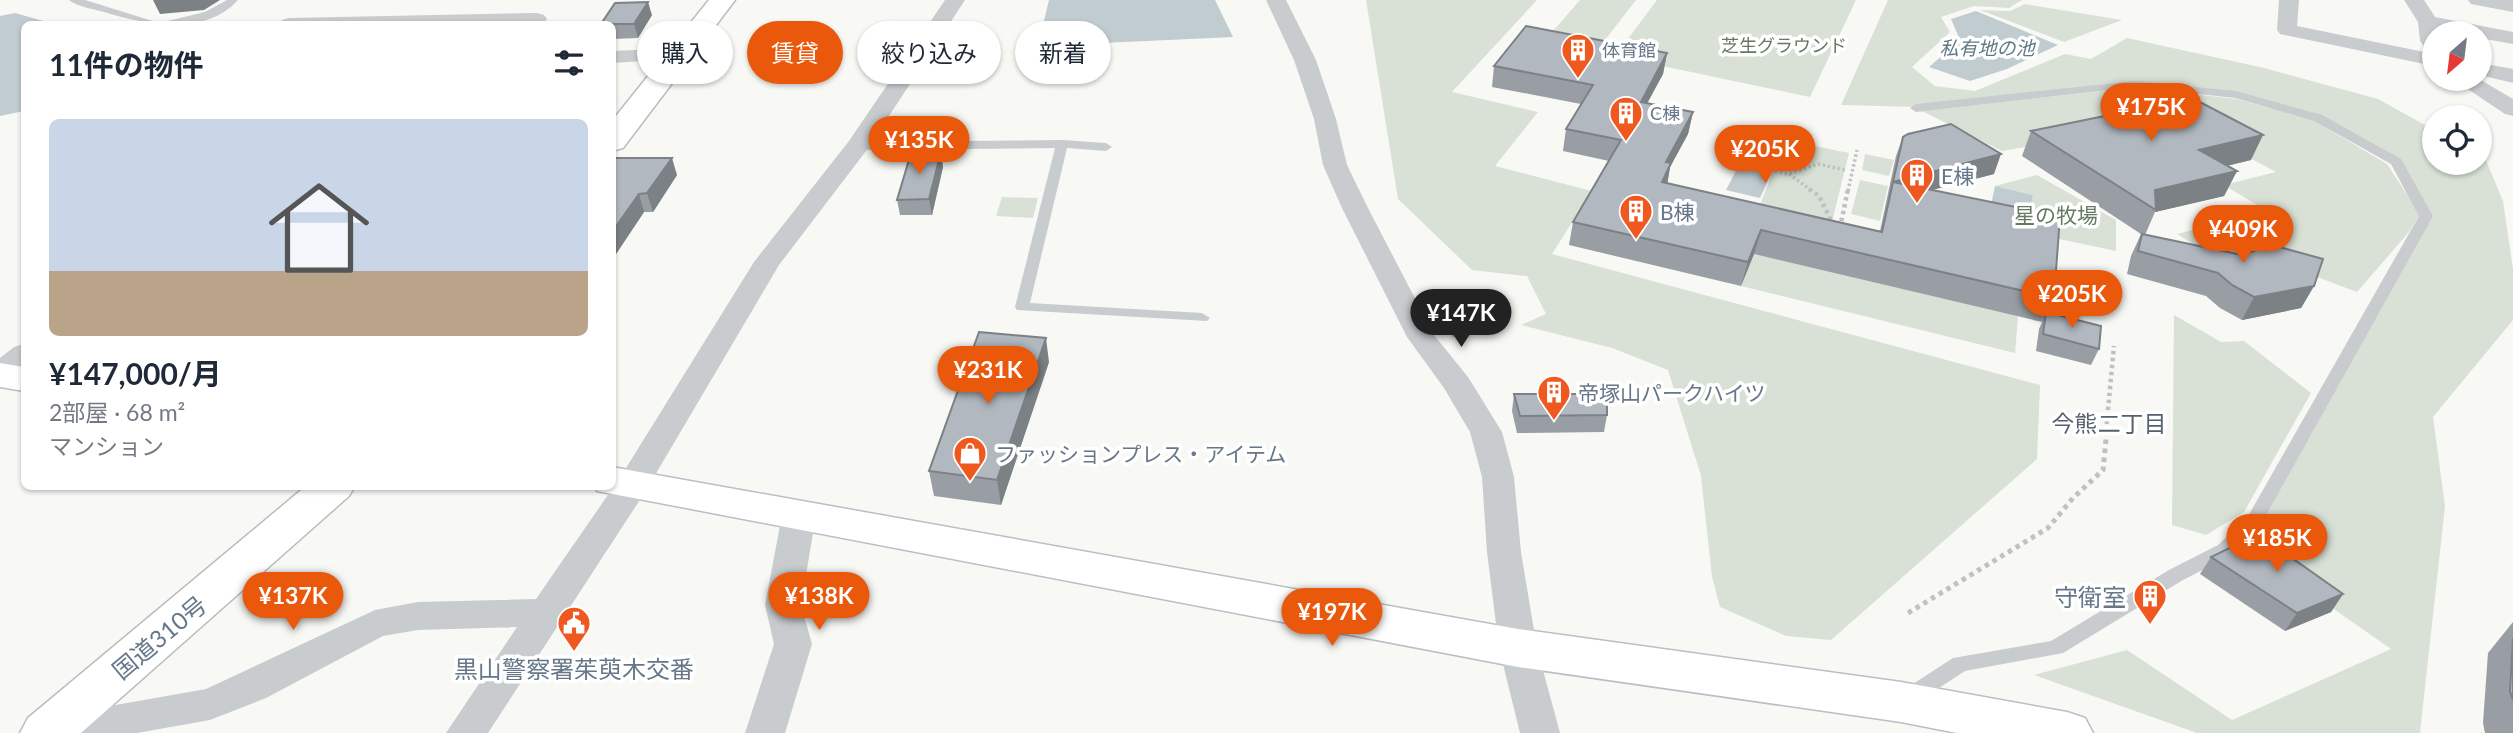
<!DOCTYPE html>
<html lang="ja">
<meta charset="utf-8">
<style>
body{margin:0;font-family:Lato,"Noto Sans JP",sans-serif;background:#f2f2f3;color:#1f2937;height:100vh;display:flex;flex-direction:column;font-size:26px;white-space:nowrap}
*{box-sizing:border-box;margin:0}
p{font-size:23px;color:#747a83}
.icon{flex:none;width:38px;height:38px;fill:none;stroke:currentColor;stroke-width:2;stroke-linecap:round;stroke-linejoin:round}
.map{position:relative;flex:1;overflow:hidden}
.sheet{position:absolute;left:21px;top:21px;width:595px;height:469px;display:flex;flex-direction:column;background:#fff;border-radius:10px;box-shadow:0 2px 5px #0004}
.sheet>*{flex:none}
.hud{position:absolute;left:637px;top:21px;width:665px;height:63px;display:flex;gap:14px}
.needle{width:46px;rotate:208deg}
.fabs{position:absolute;left:2422px;top:21px;display:grid;gap:14px}
.fabs a{display:grid;place-items:center;width:70px;height:70px;border-radius:50%;background:#fff;box-shadow:0 2px 5px #0004;font-size:35px}
.price{position:absolute;translate:-50% -60px;padding:0 16px;border-radius:24px;background:#ea580c;color:#fff;font-size:23px;line-height:46px;filter:drop-shadow(0 2px 4px #0008)}
.price::after{content:'';position:absolute;left:50%;top:42px;width:21px;height:16px;margin-left:-10px;background:inherit;clip-path:polygon(0 0,100% 0,50% 100%)}
.price.current{background:#222;color:#fff}
ul{padding:0;list-style:none}
li{display:grid;align-content:center;gap:14px;height:371px;padding:0 28px}
li span{display:grid;place-items:center;height:217px;border-radius:10px;color:#555}
li>.icon{margin-inline-start:auto}
span .icon{width:126px;height:126px;fill:#fffc;stroke-width:1}
li b{font-size:30px}
h2{display:flex;justify-content:space-between;align-items:center;height:84px;padding:0 28px;font-size:30px}
.chip{padding:0 24px;border-radius:32px;background:#fff;box-shadow:0 2px 5px #0004;font-size:24px;line-height:63px}
.chip.current{background:#ea580c;color:#fff}
.map>svg:first-child{display:block}
.green{fill:#d9e1d6}
.water{fill:#c1ccd1}
.lines{fill:none;stroke-linecap:round;stroke-linejoin:round}
.secondary-casing{stroke:#babfc4;stroke-width:3}
.highway-casing{stroke:#babec1;stroke-width:3}
.path-far2{stroke:#bfc2c4;stroke-width:3.5;stroke-dasharray:2.5 2.5;stroke-linecap:butt}
.path-far1{stroke:#bfc2c4;stroke-width:4.5;stroke-dasharray:3.5 3.5;stroke-linecap:butt}
.path{stroke:#bfc2c4;stroke-width:5;stroke-dasharray:4.5 4.5;stroke-linecap:butt}
.lane{fill:#c8cccf;fill-rule:evenodd}
.street{fill:#c8cccf;fill-rule:evenodd}
.secondary{fill:#fff;fill-rule:evenodd}
.highway{fill:#fff;fill-rule:evenodd}
.wall{fill:#989ea4}
.shaded-wall{fill:#7c8186}
.building{fill:#b1b8bf;stroke:#7c8186;stroke-width:2}
.labels{text-anchor:middle;dominant-baseline:central;stroke-width:7;stroke-linejoin:round;paint-order:stroke}
.far-park-label{font-size:18px;fill:#657a61;stroke:#fff}
.far-poi-label{font-size:18px;fill:#657789;stroke:#fff;text-anchor:start}
.far-water-label{font-size:19px;font-style:italic;fill:#617984;stroke:#fff}
.poi-label{font-size:21px;fill:#657789;stroke:#fff;text-anchor:start}
.park-label{font-size:21px;fill:#657a61;stroke:#fff}
.neighbourhood-label{font-size:23px;fill:#54616d;stroke:#fff}
.near-poi-label{font-size:24px;fill:#657789;stroke:#fff;text-anchor:end}
.near-street-label{font-size:24px;fill:#657789;stroke:#fff}
</style>
<div class="map">
<svg width="2513" height="733" viewBox="0 0 2513 733">
<rect width="100%" height="100%" fill="#f8f8f5"/>
<g class="green">
<polygon points="1366,0 1537,0 1452,92 1538,112 1495,166 1592,191 1552,254 2040,385 2037,459 1831,640 1786,636 1720,607 1712,577 1701,476 1668,370 1612,348 1521,325 1546,314 1527,276 1472,270 1398,199"/>
<polygon points="1580,0 1636,0 1598,49 1547,38"/>
<polygon points="1657,0 1856,0 1810,97 1615,56"/>
<polygon points="1888,0 2022,0 2009,8 1974,6 1941,17 1950,32 1912,67 1935,86 1975,91 2065,54 2091,59 2127,38 2264,68 2378,99 2434,130 2434,163 2480,163 2480,155 2485,158 2503,201 2513,269 2513,320 2433,417 2445,506 2420,733 2197,733 2034,675 2127,650 2232,720 2391,649 2244,546 2426,217 2396,162 2318,118 2236,95 2135,84 1917,107 1841,105"/>
<polygon points="2025,4 2122,20 2064,42 1980,10 2010,11"/>
<polygon points="2136,87 2236,99 2313,120 2387,164 2420,214 2409,232 2357,292 2283,264 2221,262 2177,234 2267,211 2224,185 2276,172 2162,111 2114,132 2002,151 1922,111"/>
<polygon points="1785,140 1849,153 1830,230 1757,213"/>
<polygon points="1865,154 1894,160 1889,176 1862,170"/>
<polygon points="2037,175 2116,220 2116,251 2026,232 2033,195 1995,186"/>
<polygon points="1860,180 1888,186 1880,221 1851,214"/>
<polygon points="1002,197 1038,198 1033,218 996,216"/>
<polygon points="1754,254 2018,316 2015,353 1741,286"/>
<polygon points="2174,315 2221,342 2244,341 2311,393 2244,512 2206,535 2172,525"/>
</g>
<g class="water">
<polygon points="1049,0 1215,0 1233,37 1038,46"/>
<polygon points="1976,11 2058,45 2007,69 1970,81 1929,67 1960,40 1951,19"/>
<polygon points="15,13 54,24 24,24 24,111 0,116 0,16"/>
<polygon points="1750,134 1783,141 1772,164 1739,157"/>
<polygon points="1739,165 1772,172 1760,198 1726,190"/>
<polygon points="1995,186 2033,195 2026,232 1987,223"/>
</g>
<g class="lines">
<defs>
<g id="secondary">
<polygon points="0,363 24,367 24,391 0,387"/>
<polygon points="612,467 1518,629 1901,682 2067,712 2085,718 2093,733 1957,733 1901,722 1518,667 597,491 594,486 612,486"/>
</g>
<g id="highway">
<polygon points="709,0 735,0 623,148 612,151 612,121"/>
<polygon points="306,486 355,486 349,496 81,733 20,733 28,718"/>
</g>
</defs>
<use href="#secondary" class="secondary-casing"/>
<use href="#highway" class="highway-casing"/>
<g class="path-far2">
<polygon points="1793,152 1803,154 1809,160 1803,163 1788,160 1785,156"/>
<polyline points="1770,170 1788,174 1818,164 1845,170"/>
<polyline points="1789,174 1812,191"/>
<polyline points="1848,191 1857,150"/>
</g>
<g class="path-far1">
<polyline points="1809,189 1819,196 1832,222"/>
<polyline points="1840,228 1848,189"/>
<polyline points="1452,335 1512,316"/>
<polyline points="2106,431 2114,346"/>
</g>
<polyline class="path" points="1908,613 2048,528 2073,498 2103,470 2107,429"/>
<g class="lane">
<path d="M69,0H85L159,23L205,12L227,0H238C204,37 147,25 104,12C93,9 78,7 69,0Z"/>
<polygon points="2135,81 2236,91 2322,115 2401,159 2433,216 2260,526 2232,555 2183,580 2063,653 1965,671 1916,703 1909,705 1902,703 1899,697 1902,691 1953,658 2051,641 2169,570 2218,545 2247,518 2419,216 2391,164 2314,121 2235,98 2135,87 1916,112 1910,108 1916,104"/>
<polygon points="1062,140 1106,143 1112,147 1106,151 1067,148 1030,303 1202,313 1210,318 1207,321 1017,310 1015,307 1055,148 858,150 852,146 858,142"/>
</g>
<g class="street">
<polygon points="945,0 965,0 866,151 779,265 645,492 488,733 446,733 517,627 418,630 383,636 266,698 210,720 137,733 28,733 34,721 48,717 206,689 375,610 418,602 536,599 621,476 754,262 849,141"/>
<polygon points="1266,0 1286,0 1316,60 1336,119 1347,165 1368,208 1434,335 1468,377 1502,432 1514,477 1521,552 1537,648 1560,733 1520,733 1499,648 1487,552 1482,477 1470,432 1444,388 1407,337 1342,208 1323,165 1314,119 1294,60"/>
<polygon points="2279,0 2299,0 2297,26 2434,54 2434,66 2280,34 2277,30"/>
<polygon points="2404,0 2424,0 2435,17 2513,32 2513,44 2480,38 2480,33 2439,30 2439,33 2434,33 2434,46 2423,45 2420,41 2418,22"/>
<polygon points="2468,0 2513,0 2513,12 2471,4"/>
<polygon points="537,13 544,15 547,19 544,23 279,24 282,20 289,18"/>
<polygon points="681,48 688,50 692,54 688,58 612,63 612,51"/>
<polygon points="2480,63 2513,69 2513,83 2480,75"/>
<polygon points="2453,79 2479,79 2513,99 2513,116 2505,114"/>
<polygon points="24,344 24,368 11,380 0,382 0,358 14,347"/>
<polygon points="799,503 811,507 816,515 801,605 812,644 785,733 745,733 774,644 765,605 782,515 787,507"/>
</g>
<use href="#secondary" class="secondary"/>
<use href="#highway" class="highway"/>
</g>
<g class="wall">
<polygon points="652,15 638,38 612,39 612,24"/>
<polygon points="1667,53 1663,74 1647,103 1693,112 1688,134 1670,167 1667,183 1880,231 1896,156 1903,137 1994,174 1932,190 2054,298 2048,313 2099,349 2091,365 2036,351 2039,329 2042,322 1754,254 1741,286 1569,245 1573,222 1609,161 1563,151 1566,129 1581,104 1492,87 1494,66"/>
<polygon points="2129,96 2251,160 2227,166 2237,171 2224,196 2155,212 2145,235 2314,286 2301,308 2242,320 2220,308 2206,296 2127,274 2131,256 2141,234 2022,156 2031,131 2122,112"/>
<polygon points="612,158 677,175 653,212 644,212 612,260"/>
<polygon points="943,167 932,215 900,215 897,200"/>
<polygon points="1049,362 1001,505 934,496 929,471"/>
<polygon points="1514,394 1607,415 1604,432 1517,433 1512,411"/>
<polygon points="2211,557 2343,594 2331,612 2285,631 2200,574"/>
<polygon points="2513,622 2513,733 2485,733 2483,723 2488,653"/>
</g>
<g class="shaded-wall">
<polygon points="153,0 220,0 204,10 160,14"/>
<polygon points="648,2 652,15 638,38 634,24"/>
<polygon points="1667,53 1663,74 1636,124 1641,102"/>
<polygon points="1693,112 1688,134 1670,167 1667,186 1657,205 1666,162"/>
<polygon points="2263,135 2251,160 2187,175 2199,150"/>
<polygon points="941,152 943,167 932,215 929,199"/>
<polygon points="2001,154 1994,174 1889,201 1893,182"/>
<polygon points="672,158 677,175 653,212 647,193"/>
<polygon points="2237,171 2224,196 2155,212 2156,210 2155,190"/>
<polygon points="639,194 644,212 612,260 612,232"/>
<polygon points="1761,230 1754,254 1741,286 1748,262"/>
<polygon points="2314,286 2301,308 2242,320 2254,297"/>
<polygon points="1046,338 1049,362 1001,505 997,480"/>
<polygon points="2343,594 2331,612 2285,631 2297,613"/>
</g>
<g class="building">
<polygon points="648,2 634,24 601,24 615,3"/>
<polygon points="1526,26 1667,53 1641,102 1693,112 1666,162 1671,163 1662,182 1882,232 1893,182 2060,216 2054,298 1761,230 1748,262 1573,222 1621,140 1566,129 1593,85 1494,66"/>
<polygon points="2173,88 2263,135 2199,150 2237,171 2155,190 2156,210 2031,131 2149,107 2129,96"/>
<polygon points="1951,124 2001,154 1893,182 1903,137 1908,134"/>
<polygon points="941,152 929,199 897,200 911,153"/>
<polygon points="612,158 672,158 647,193 639,194 612,232"/>
<polygon points="2142,234 2242,255 2243,251 2250,252 2272,245 2323,259 2314,286 2254,297 2232,285 2218,273 2138,251"/>
<polygon points="2046,312 2101,326 2099,349 2043,334"/>
<polygon points="979,332 1046,338 997,480 929,471"/>
<polygon points="1514,394 1607,394 1607,415 1520,416"/>
<polygon points="2258,534 2343,594 2297,613 2211,557"/>
<polygon points="2513,638 2513,700 2510,691"/>
</g>
<defs>
<symbol id="building-pin" viewBox="-11 -11 22 30"><path d="M0 17L-7.5 6A9.5 9.5 0 1 1 7.5 6Z" fill="#ef591f" stroke="#fff"/><path d="M-4-6H4V6H1V3H-1V6H-4ZM-2.5-4.3h1.7v1.8h-1.7ZM.8-4.3h1.7v1.8H.8ZM-2.5-1h1.7V.8h-1.7ZM.8-1h1.7V.8H.8Z" fill="#fff"/></symbol>
<symbol id="shop-pin" viewBox="-11 -11 22 30"><path d="M0 17L-7.5 6A9.5 9.5 0 1 1 7.5 6Z" fill="#ef591f" stroke="#fff"/><path d="M-5-2.5h2.3a2.7 3.5 0 0 1 5.4 0H5L5.5 6h-11ZM-1.5-2.5h3a1.5 2.3 0 0 0-3 0Z" fill="#fff"/></symbol>
<symbol id="civic-pin" viewBox="-11 -11 22 30"><path d="M0 17L-7.5 6A9.5 9.5 0 1 1 7.5 6Z" fill="#ef591f" stroke="#fff"/><path d="M-.6-6.5H3V-4.5H.6V-3L4-1V1h2V6H-6V1h2V-1L-.6-3ZM-1.2 2.5V6h2.4V2.5Z" fill="#fff"/></symbol>
</defs>
<g fill-rule="evenodd">
<use href="#building-pin" x="1559" y="31" width="38" height="52"/>
<use href="#building-pin" x="1607" y="94" width="38" height="52"/>
<use href="#building-pin" x="1898" y="156" width="38" height="52"/>
<use href="#building-pin" x="1617" y="192" width="38" height="52"/>
<use href="#building-pin" x="1535" y="373" width="38" height="52"/>
<use href="#shop-pin" x="951" y="434" width="38" height="52"/>
<use href="#building-pin" x="2131" y="577" width="38" height="52"/>
<use href="#civic-pin" x="555" y="604" width="38" height="52"/>
</g>
<g class="labels">
<g class="far-park-label">
<text x="1784" y="45">芝生グラウンド</text>
</g>
<g class="far-poi-label">
<text x="1602" y="50">体育館</text>
<text x="1650" y="113">C棟</text>
</g>
<g class="far-water-label">
<text x="1987" y="47">私有地の池</text>
</g>
<g class="poi-label">
<text x="1941" y="175">E棟</text>
<text x="1660" y="211">B棟</text>
<text x="1578" y="392">帝塚山パークハイツ</text>
<text x="995" y="453">ファッションプレス・アイテム</text>
</g>
<g class="park-label">
<text x="2056" y="214">星の牧場</text>
</g>
<g class="neighbourhood-label">
<text x="2109" y="423">今熊二丁目</text>
</g>
<g class="near-poi-label">
<text x="2126" y="596">守衛室</text>
<text x="574" y="668" text-anchor="middle">黒山警察署茱萸木交番</text>
</g>
<g class="near-street-label">
<text transform="translate(159 637) rotate(-40)">国道310号</text>
</g>
</g>
</svg>
<div class="fabs">
<a><svg class="needle" viewBox="-14 -14 28 28"><path d="M0-13l5 13h-10z" fill="#e53935"/><path d="M0 13l5-13h-10z" fill="#747a83"/></svg></a>
<a><svg class="icon" aria-label="locate" viewBox="0 0 24 24"><circle cx="12" cy="12" r="6"/><path d="M12 2v4M12 18v4M2 12h4M18 12h4"/></svg></a>
</div>
<b class="price" style="left:2151px;top:143px">¥175K</b>
<b class="price" style="left:919px;top:176px">¥135K</b>
<b class="price" style="left:1765px;top:185px">¥205K</b>
<b class="price" style="left:2243px;top:265px">¥409K</b>
<b class="price" style="left:2072px;top:330px">¥205K</b>
<b class="price current" style="left:1461px;top:349px">¥147K</b>
<b class="price" style="left:988px;top:406px">¥231K</b>
<b class="price" style="left:2277px;top:574px">¥185K</b>
<b class="price" style="left:293px;top:632px">¥137K</b>
<b class="price" style="left:819px;top:632px">¥138K</b>
<b class="price" style="left:1332px;top:648px">¥197K</b>
<div class="hud">
<a class="chip">購入</a>
<a class="chip current">賃貸</a>
<a class="chip">絞り込み</a>
<a class="chip">新着</a>
</div>
<section class="sheet">
<h2>11件の物件<svg class="icon" aria-label="filters" viewBox="0 0 24 24"><path d="M4 7h16M4 17h16"/><circle cx="9" cy="7" r="2"/><circle cx="15" cy="17" r="2"/></svg></h2>
<ul>
<li><span style="background:linear-gradient(#c9d6e8 70%,#b9a48a 0)"><svg class="icon" aria-label="home" viewBox="0 0 24 24"><path d="M3 11l9-7 9 7M6 9v11h12V9"/></svg></span><div><b>¥147,000/月</b><p>2部屋 · 68 m²</p><p>マンション</p></div></li>
</ul>
</section>
</div>
